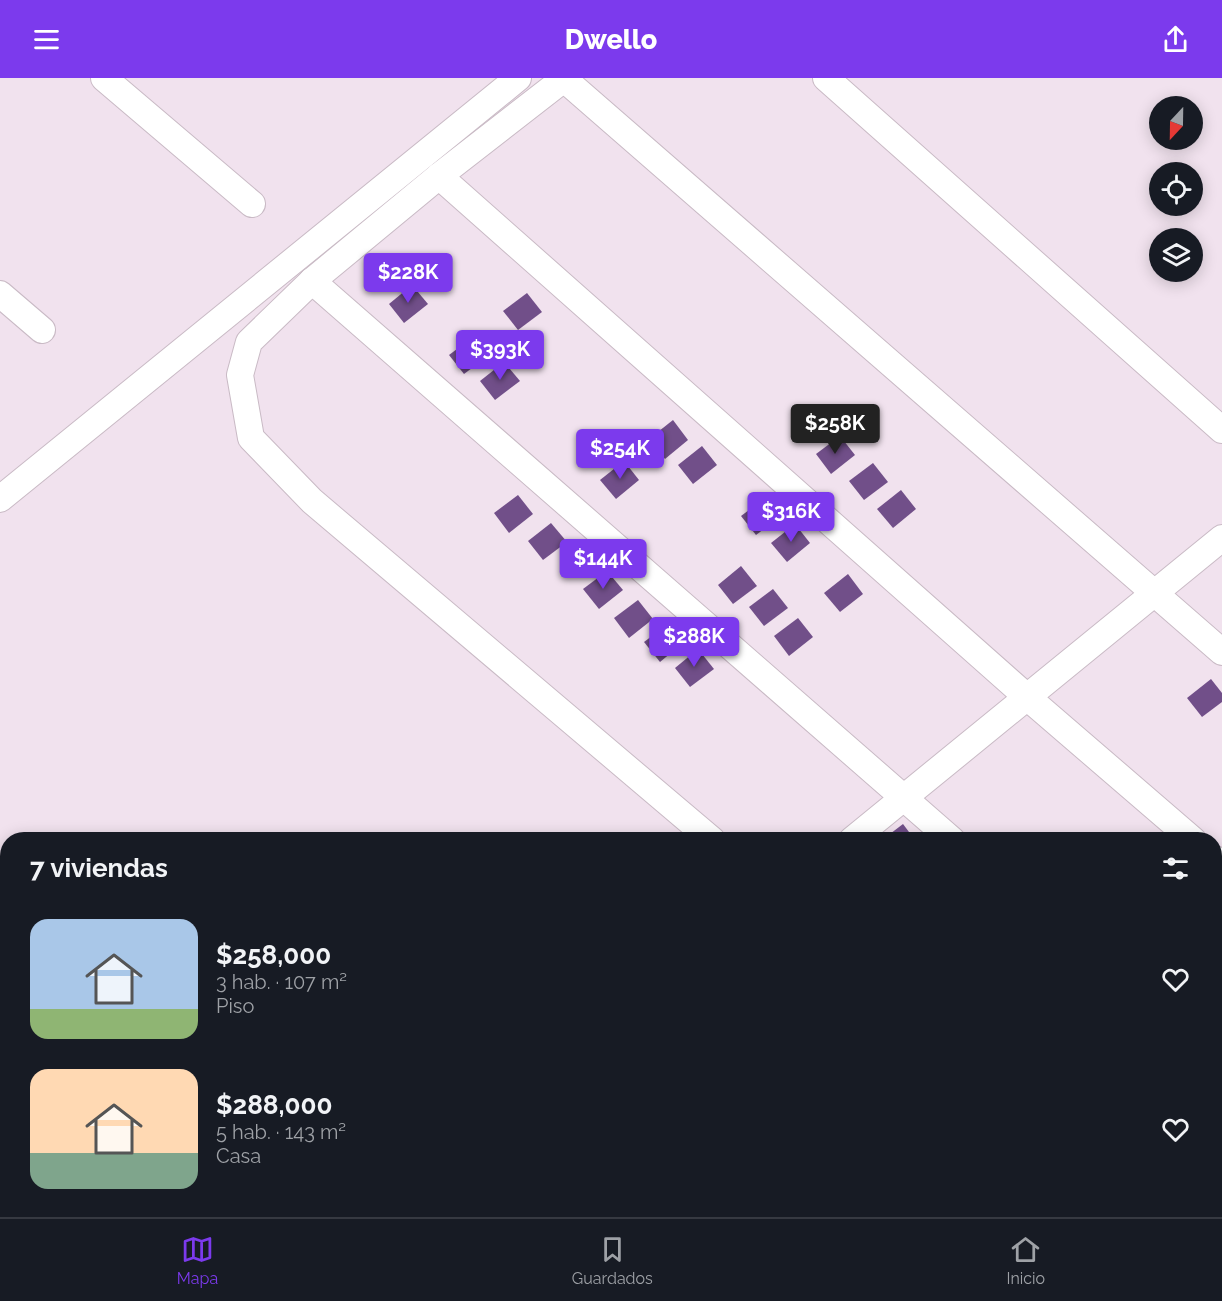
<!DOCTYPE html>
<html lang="es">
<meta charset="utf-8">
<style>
body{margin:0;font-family:Raleway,sans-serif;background:#242831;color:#f1f3f6;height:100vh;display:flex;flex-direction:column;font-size:22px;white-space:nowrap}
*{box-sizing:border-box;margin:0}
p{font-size:20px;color:#9ea1a6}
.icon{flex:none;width:33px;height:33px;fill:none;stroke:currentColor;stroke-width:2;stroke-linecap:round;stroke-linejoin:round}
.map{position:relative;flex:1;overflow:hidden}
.drawer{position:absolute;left:0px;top:754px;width:1222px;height:386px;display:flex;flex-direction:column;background:#171b24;border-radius:24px 24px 0 0;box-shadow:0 3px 15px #0003}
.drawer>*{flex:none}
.needle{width:39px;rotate:202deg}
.buttons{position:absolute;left:1149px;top:18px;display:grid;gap:12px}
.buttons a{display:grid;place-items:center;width:54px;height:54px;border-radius:50%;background:#171b24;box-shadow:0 3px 15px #0003;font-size:30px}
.price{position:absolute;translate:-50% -51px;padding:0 14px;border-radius:6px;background:#7c3aed;color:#fff;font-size:20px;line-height:39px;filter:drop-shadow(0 2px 3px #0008)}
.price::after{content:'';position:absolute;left:50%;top:36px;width:18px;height:14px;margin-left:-9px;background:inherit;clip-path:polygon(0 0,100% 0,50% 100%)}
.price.on{background:#222;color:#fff}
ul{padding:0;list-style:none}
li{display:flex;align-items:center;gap:18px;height:150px;padding:0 30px}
li span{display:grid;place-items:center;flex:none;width:168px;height:120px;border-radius:18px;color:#555}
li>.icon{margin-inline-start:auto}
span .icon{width:72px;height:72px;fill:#fffc;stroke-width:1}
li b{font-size:26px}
h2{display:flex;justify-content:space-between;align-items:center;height:72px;padding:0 30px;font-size:26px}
header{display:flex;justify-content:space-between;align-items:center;height:78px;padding:0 30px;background:#7c3aed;color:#fff;font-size:27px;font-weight:800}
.menu{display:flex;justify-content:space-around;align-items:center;height:84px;border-top:2px solid #363941;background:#171b24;font-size:16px;color:#9ea1a6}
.menu a{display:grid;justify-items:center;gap:3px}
.menu .on{color:#7c3aed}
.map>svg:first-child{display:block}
.building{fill:#714f89}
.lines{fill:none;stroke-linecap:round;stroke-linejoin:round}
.street-casing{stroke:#c9bac5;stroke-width:28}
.street{stroke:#fff;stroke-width:26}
</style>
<header><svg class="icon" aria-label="menu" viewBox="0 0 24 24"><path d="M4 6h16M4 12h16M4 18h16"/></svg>Dwello<svg class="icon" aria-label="share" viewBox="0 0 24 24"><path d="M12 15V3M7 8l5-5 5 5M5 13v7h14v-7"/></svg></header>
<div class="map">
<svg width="1222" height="1139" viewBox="0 0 1222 1139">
<rect width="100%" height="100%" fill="#f1e2ee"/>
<g class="building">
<polygon points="412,207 428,226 404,245 389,226"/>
<polygon points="527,215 542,234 518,252 503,233"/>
<polygon points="473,259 488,278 464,296 449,277"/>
<polygon points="504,284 520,303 495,322 480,303"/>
<polygon points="673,342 688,362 665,381 649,361"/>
<polygon points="840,358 855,377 831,396 816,376"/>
<polygon points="702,368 717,387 693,406 678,387"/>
<polygon points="624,383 639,402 616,421 600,402"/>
<polygon points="873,385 888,404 864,422 849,403"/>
<polygon points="901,412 916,431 893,450 877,431"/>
<polygon points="518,417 533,436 509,455 494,435"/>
<polygon points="765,420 780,439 756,457 741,438"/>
<polygon points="551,445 567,464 543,482 528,463"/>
<polygon points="795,446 810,465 787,484 771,465"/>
<polygon points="741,488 757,508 733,526 718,507"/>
<polygon points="607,493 623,512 599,531 583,511"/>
<polygon points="848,496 863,516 840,534 824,515"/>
<polygon points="773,511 788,530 764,548 749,529"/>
<polygon points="638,522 653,541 629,560 614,540"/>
<polygon points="798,540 813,559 789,578 774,558"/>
<polygon points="668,546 683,565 660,584 644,564"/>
<polygon points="698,571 714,591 690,609 675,590"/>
<polygon points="1211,601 1222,615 1222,624 1202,639 1187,620"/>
<polygon points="903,746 915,762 882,762"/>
</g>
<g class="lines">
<defs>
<g id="street">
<polyline points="104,0 252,126"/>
<polyline points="565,0 439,98 312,203 249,264 240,297 251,360 312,423 712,762"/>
<polyline points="826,0 1222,352"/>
<polyline points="564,1 1222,574"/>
<polyline points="439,98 1027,619 1193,762"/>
<polyline points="312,203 952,762"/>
<polyline points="0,216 42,252"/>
<polyline points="0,421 518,0"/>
<polyline points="852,762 1222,460"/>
<polyline points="1215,781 1222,787"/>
<polyline points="1215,987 1222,993"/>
<polyline points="1144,1132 1151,1139"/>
</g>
</defs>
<use href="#street" class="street-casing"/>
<use href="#street" class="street"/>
</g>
</svg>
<div class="buttons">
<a><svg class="needle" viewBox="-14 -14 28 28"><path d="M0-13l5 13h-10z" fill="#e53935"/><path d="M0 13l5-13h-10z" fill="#9ea1a6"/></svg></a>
<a><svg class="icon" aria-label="locate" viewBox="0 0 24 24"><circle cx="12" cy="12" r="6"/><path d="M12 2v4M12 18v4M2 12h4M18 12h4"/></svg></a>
<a><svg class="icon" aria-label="layers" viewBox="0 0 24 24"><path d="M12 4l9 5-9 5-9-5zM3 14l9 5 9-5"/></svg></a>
</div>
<b class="price" style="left:408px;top:226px">$228K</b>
<b class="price" style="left:500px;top:303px">$393K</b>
<b class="price on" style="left:835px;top:377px">$258K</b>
<b class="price" style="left:620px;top:402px">$254K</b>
<b class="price" style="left:791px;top:465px">$316K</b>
<b class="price" style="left:603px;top:512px">$144K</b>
<b class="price" style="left:694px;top:590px">$288K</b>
<section class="drawer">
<h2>7 viviendas<svg class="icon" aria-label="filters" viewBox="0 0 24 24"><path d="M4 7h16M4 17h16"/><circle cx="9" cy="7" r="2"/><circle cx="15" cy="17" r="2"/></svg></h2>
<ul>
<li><span style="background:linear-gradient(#a9c7e8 75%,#8fb573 0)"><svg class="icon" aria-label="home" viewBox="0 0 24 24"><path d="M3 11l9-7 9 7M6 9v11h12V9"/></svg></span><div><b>$258,000</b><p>3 hab. · 107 m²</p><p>Piso</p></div><svg class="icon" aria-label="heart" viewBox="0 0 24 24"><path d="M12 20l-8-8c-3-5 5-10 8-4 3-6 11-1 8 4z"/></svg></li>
<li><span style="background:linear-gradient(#ffd9b3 70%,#7fa58c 0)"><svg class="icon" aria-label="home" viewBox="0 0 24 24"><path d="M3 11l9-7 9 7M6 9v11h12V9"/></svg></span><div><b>$288,000</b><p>5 hab. · 143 m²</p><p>Casa</p></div><svg class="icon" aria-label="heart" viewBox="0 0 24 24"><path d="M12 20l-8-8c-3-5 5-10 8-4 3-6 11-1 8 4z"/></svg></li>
</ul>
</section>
</div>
<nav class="menu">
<a class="on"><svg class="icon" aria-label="map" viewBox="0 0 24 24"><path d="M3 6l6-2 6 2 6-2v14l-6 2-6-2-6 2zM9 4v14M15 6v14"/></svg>Mapa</a>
<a><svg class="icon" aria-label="saved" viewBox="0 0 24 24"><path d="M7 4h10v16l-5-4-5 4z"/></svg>Guardados</a>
<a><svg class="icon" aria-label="home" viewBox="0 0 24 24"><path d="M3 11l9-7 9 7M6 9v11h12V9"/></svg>Inicio</a>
</nav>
